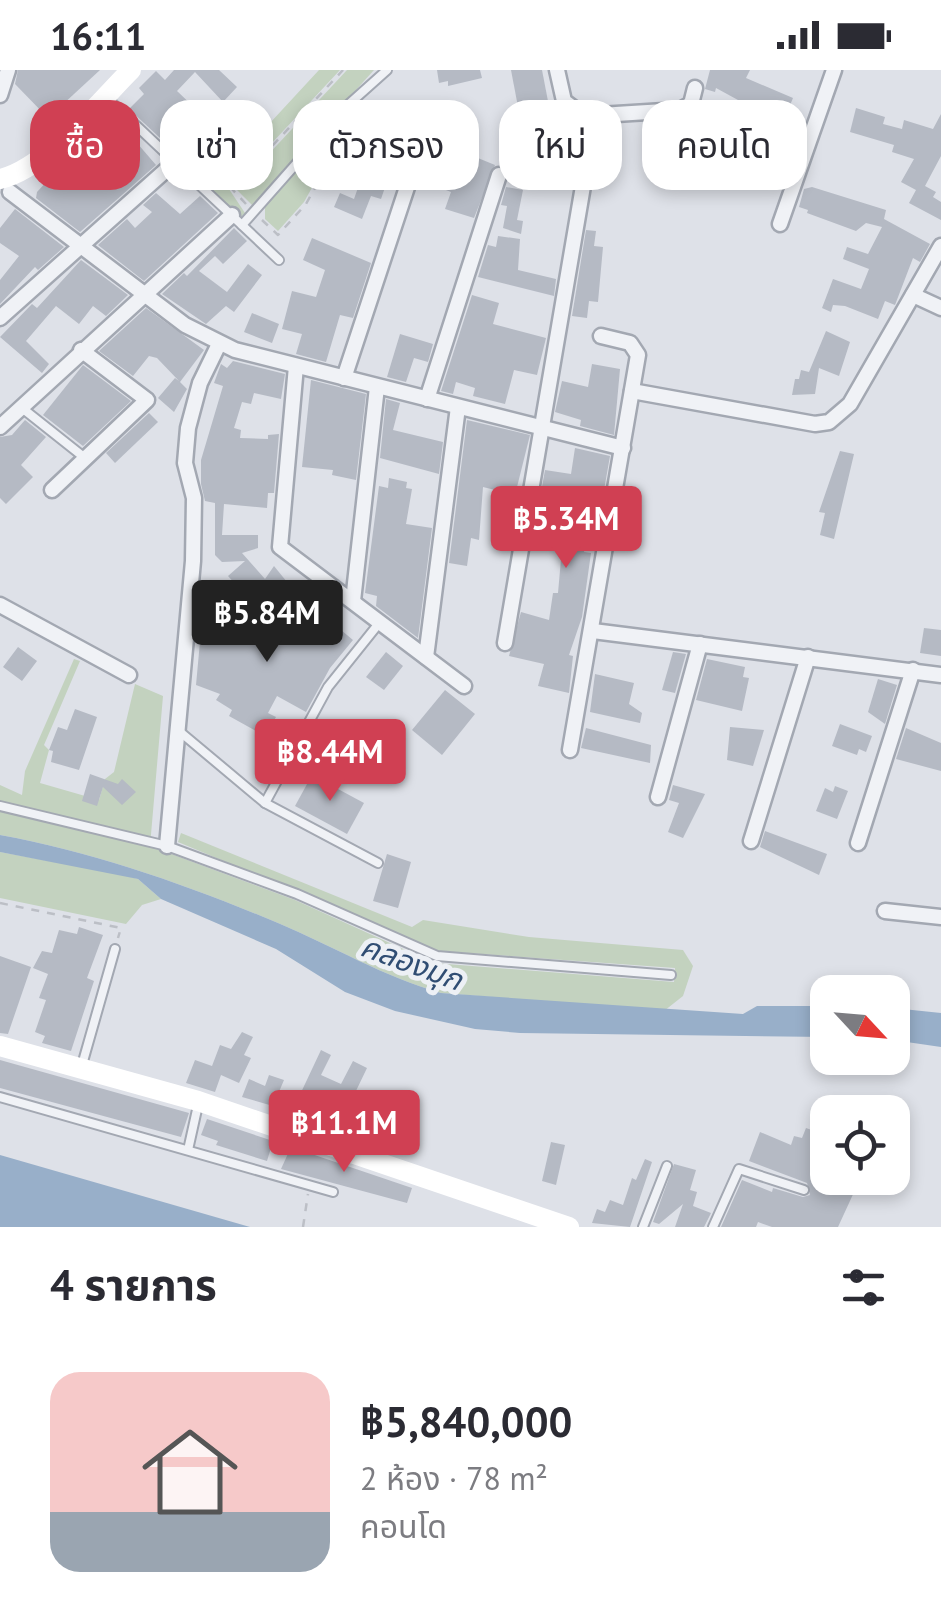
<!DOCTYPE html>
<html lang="th">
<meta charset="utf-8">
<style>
body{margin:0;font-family:"PT Sans","Noto Sans Thai",sans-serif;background:#f7f7f7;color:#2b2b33;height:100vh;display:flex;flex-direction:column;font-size:38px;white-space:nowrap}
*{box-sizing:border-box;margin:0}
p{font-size:32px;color:#7c7c81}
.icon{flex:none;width:55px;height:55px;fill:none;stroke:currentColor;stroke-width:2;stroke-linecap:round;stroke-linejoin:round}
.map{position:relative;height:1157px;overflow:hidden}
.drawer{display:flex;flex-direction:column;background:#fff;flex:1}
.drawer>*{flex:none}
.hud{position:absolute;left:30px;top:30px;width:882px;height:90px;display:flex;gap:20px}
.needle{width:65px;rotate:116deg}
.tools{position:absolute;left:810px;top:905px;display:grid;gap:20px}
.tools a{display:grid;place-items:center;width:100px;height:100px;border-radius:20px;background:#fff;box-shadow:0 5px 15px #0003;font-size:50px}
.price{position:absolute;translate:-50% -85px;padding:0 22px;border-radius:10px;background:#d04053;color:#fff;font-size:32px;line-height:65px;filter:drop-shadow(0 2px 5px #0008)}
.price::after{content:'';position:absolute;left:50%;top:60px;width:30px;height:22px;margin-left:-15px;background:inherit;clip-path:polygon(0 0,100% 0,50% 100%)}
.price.active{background:#222;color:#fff}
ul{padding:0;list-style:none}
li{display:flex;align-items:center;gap:30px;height:250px;padding:0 50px}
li+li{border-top:2px solid #e1e1e2}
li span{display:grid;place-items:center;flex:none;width:280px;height:200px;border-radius:30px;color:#555}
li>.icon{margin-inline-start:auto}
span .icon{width:120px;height:120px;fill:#fffc;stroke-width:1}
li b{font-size:42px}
h2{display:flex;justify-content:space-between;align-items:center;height:120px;padding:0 50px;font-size:42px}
.tag{padding:0 35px;border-radius:30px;background:#fff;box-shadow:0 5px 15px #0003;font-size:35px;line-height:90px}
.tag.active{background:#d04053;color:#fff}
.status{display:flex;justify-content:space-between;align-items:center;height:70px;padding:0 50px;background:#fff;direction:ltr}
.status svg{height:28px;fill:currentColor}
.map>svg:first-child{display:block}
.green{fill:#c3d2bf}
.water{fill:#98afc9}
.building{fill:#b5bac4}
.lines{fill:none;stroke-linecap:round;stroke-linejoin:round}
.lane-casing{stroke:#a3a8b2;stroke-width:12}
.street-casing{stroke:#a3a8b2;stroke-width:19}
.path{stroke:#bcbfc6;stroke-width:2.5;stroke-dasharray:8 8;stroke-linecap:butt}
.lane{stroke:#f0f2f6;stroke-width:8}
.street{stroke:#f0f2f6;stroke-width:14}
.secondary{stroke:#fff;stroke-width:20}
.labels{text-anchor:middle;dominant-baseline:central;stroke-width:10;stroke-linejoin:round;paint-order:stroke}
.water-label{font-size:30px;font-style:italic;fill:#304d73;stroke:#edf0f5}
</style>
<div class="status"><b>16:11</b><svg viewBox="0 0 49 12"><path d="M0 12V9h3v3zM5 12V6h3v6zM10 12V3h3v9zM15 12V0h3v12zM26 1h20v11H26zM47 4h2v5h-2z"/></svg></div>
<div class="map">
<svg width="941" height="1157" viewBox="0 0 941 1157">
<rect width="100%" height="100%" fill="#dee1e8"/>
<g class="green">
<polygon points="319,0 340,0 229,119 245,143 240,148 209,119"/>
<polygon points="347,0 374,0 252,135 236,119"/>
<polygon points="319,74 330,85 304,132 278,161 265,149 265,137"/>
<path d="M74,589L80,591L44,675L49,680L40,713L99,730L105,709L114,702L135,614L163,626L150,776L295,830L434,893L674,912L675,898L439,881L178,772L181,763L412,857L423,850L529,867L683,880L693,896L683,926L664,941L441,923C384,907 333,876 278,853C190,816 94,782 0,765V715L22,725L25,701Z"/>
<polygon points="0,782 120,804 138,809 161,829 142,835 126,854 0,828"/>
</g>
<g class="water">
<path d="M0,765C94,782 190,816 278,853C333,876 384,907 441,923L743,944L757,936H827V967L520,963L475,959L395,941L345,922L276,879L161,829L138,809L0,782Z"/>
<polygon points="893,938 941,943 941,977 893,970"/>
<polygon points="0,1085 250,1157 0,1157"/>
</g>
<g class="building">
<polygon points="18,0 100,0 48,48 15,14"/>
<polygon points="174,0 219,0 237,17 223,32 195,2 177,21 242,83 224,103 217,96 204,109 129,39 144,24 139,18 156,1 165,10"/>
<polygon points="437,0 480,0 482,8 448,16 448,11 439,13"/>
<polygon points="511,0 542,0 552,52 522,58"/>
<polygon points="710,0 750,0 746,8 793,28 781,57 796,62 788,84 774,79 777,71 752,62 760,42 716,18 715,22 705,19"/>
<polygon points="856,38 885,47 883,54 902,59 904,50 933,59 941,44 941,86 925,116 936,122 933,127 941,132 941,150 909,133 916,120 901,112 914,89 892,82 894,75 850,62"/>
<polygon points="410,40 435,49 422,85 398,81"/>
<polygon points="118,51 156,95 80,162 36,128 37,122 77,79 86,86"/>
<polygon points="451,77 495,95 474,148 445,139 451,122 428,113 435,94 443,97"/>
<polygon points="376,82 389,87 385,98 391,100 381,129 371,126 362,149 334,137 340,123 354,129 367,92 372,94"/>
<polygon points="506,117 523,120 517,150 523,151 521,164 503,158 507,136 501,135"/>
<polygon points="812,117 886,140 884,149 930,174 920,192 913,188 895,235 885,231 878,249 845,236 833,235 831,242 822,238 833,209 861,219 869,199 843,189 847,177 868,184 882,157 866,153 856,161 807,143 808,140 799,137 804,119"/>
<polygon points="156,123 180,144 200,126 218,143 144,211 98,175 127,149 135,158 152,142 143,135"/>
<polygon points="15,139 64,177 38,200 35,197 0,234 0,210 19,186 0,173 0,158"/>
<polygon points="234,158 247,171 223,194 215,186 199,201 227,222 248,194 262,205 234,242 226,236 206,254 162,224 184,203 187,206"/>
<polygon points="586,160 596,161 594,176 603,177 598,232 589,231 587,248 572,246"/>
<polygon points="498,166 520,169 518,200 556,209 554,226 478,207 488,175 496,177"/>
<polygon points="312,168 371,193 353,248 340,245 326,292 296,284 302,264 282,259 292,221 316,227 325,200 303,190"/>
<polygon points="81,190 128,225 106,246 93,236 79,254 56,236 26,271 49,294 42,303 0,267 32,234 37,238"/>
<polygon points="472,225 499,233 493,254 546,268 537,305 514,300 505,334 473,326 475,318 456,312 453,324 441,321"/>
<polygon points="146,238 204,280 180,312 187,319 174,342 158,328 175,308 179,311 157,288 149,286 133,306 99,281"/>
<polygon points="252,243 279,254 272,273 244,262"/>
<polygon points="826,261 850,272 839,306 819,298 815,324 792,325 795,309 799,309 801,300 809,302"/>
<polygon points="400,264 433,274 428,292 414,288 406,312 387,307"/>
<polygon points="233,291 285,304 281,329 254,323 251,334 242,332 234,358 241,360 240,368 268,369 268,365 279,364 274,423 268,423 267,438 224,434 222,465 258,465 258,478 242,483 265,509 274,496 287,512 271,535 250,523 247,527 228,506 245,491 222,492 215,485 215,433 205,431 201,414 201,390 223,316 214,313 221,294 227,298"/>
<polygon points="592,294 620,299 614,365 580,356 581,350 555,342 562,311 588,317"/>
<polygon points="83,295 131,331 83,376 43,345"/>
<polygon points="311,310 366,324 356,410 332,405 333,400 302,397"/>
<polygon points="386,329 400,333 393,360 443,372 439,404 380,388"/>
<polygon points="149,343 158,352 115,393 106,383"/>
<polygon points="25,350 46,367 21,395 33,407 6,434 0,428 0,367 12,365"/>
<polygon points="467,350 530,365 515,425 483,417 479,470 471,468 467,496 449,493"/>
<polygon points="575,378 610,386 597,460 590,459 584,482 591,483 582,547 569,585 573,586 569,623 538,616 544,594 509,586 521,542 549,550 553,523 558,523 566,433 540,428 545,400 571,404"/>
<polygon points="840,381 854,384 834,469 820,465 825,443 819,442"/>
<polygon points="389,408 407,412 406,418 412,419 406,454 432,458 418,568 376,536 377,526 365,523 379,416 388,418"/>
<polygon points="311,535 353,570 330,598 306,642 277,626 268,643 276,647 265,666 229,646 232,640 216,630 220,624 196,615 202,550 259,553 256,558 281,572"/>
<polygon points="924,558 941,560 941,586 920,583"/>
<polygon points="18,577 37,591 22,611 3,597"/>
<polygon points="386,582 403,596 384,620 366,607"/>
<polygon points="673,582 686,584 675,623 662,620"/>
<polygon points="707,589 745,597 743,607 749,608 742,641 696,630"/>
<polygon points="595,604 634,613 629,634 642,643 640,653 590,642"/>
<polygon points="878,609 897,615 885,654 868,642"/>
<polygon points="445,620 475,644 442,685 412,660"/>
<polygon points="75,639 97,647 79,700 51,692 53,681 49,680 58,657 67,660"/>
<polygon points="840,654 872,666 866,682 859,679 857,685 832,676"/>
<polygon points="730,657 764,660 753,696 727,690"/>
<polygon points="586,658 651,675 650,693 581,678"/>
<polygon points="906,658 941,673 941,701 896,689"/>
<polygon points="90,704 118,714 122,709 136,722 122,735 103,717 97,736 82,731"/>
<polygon points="312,705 364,733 347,764 295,736"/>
<polygon points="673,715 705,724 683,768 668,762 679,733 669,730"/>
<polygon points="835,716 848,721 837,749 816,741 825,718 833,722"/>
<polygon points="765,761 827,784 819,805 760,777"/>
<polygon points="387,784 411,792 398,838 373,831"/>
<polygon points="79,857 103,865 87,908 94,911 71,981 42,973 45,966 35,962 46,930 39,928 48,904 33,898 42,881 52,883 59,860 77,864"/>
<polygon points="0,886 31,897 8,964 0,963"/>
<polygon points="242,962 253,967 244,985 251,988 239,1013 221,1005 215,1022 186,1013 195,990 212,996 220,975 231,979"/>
<polygon points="321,980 331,985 321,1005 341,1014 353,991 367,998 355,1023 371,1030 354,1069 289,1048"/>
<polygon points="0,990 189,1043 181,1067 0,1018"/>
<polygon points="269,1005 284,1010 273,1036 242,1027 249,1009 265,1016"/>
<polygon points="207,1049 273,1071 267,1091 216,1075 218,1071 201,1065"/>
<polygon points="806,1058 826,1065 822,1076 828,1080 818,1106 855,1120 838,1157 772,1157 758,1152 756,1157 721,1157 742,1110 772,1122 773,1118 803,1127 810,1125 807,1113 749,1091 760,1062 791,1075 794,1066 802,1068"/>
<polygon points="551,1072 565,1075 556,1115 542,1111"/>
<polygon points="291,1077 412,1118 407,1133 281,1099"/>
<polygon points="645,1089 652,1092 630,1157 592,1153 597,1139 605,1142 610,1130 623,1135 632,1108 636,1110"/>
<polygon points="674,1094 696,1100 690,1120 697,1122 693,1136 711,1143 704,1157 675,1157 683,1134 659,1154 653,1152"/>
</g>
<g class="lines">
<defs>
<g id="lane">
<polyline points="108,29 279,190"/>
<polyline points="242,155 349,34 387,0"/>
<polyline points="22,338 85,388"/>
<polyline points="179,661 265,733 378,793"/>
<polyline points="265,733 328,617 380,552"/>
<polyline points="0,736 167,776 297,824 437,886 671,905"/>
<polyline points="82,995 115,879"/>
<polyline points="0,1027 333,1122"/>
<polyline points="188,1080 198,1035"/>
<polyline points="643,1157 667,1096"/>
<polyline points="713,1157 739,1099 804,1120"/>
</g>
<g id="street">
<polyline points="557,0 564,31 584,46 680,40 691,34 695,18"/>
<polyline points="0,25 8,0"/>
<polyline points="10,122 185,255 235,280 623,378"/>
<polyline points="780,154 834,0"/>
<polyline points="913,225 941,238"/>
<polyline points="0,248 175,92"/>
<polyline points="296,296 280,477 464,616"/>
<polyline points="344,308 415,93"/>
<polyline points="632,321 815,354 829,352 850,334 941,176"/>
<polyline points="427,329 499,105"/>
<polyline points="0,357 232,145"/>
<polyline points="52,420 147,330 81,280"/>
<polyline points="353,531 377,317"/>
<polyline points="0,535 129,605"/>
<polyline points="593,561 941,605"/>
<polyline points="505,573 595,46"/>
<polyline points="426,587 458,337"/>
<polyline points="570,680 638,285 630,273 601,266"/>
<polyline points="658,727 700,574"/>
<polyline points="751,771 808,587"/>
<polyline points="858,773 913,600"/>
<polyline points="167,776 193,491 194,428 185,393 188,358 200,313 219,274"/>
<polyline points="885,841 941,847"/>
</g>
</defs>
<use href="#lane" class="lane-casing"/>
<use href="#street" class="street-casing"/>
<g class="path">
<polyline points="246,134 232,119 343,0"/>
<polyline points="262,150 278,165 306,134 357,41"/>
<polyline points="0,833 121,858 118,868"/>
<polyline points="303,1157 308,1124"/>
</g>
<use href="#lane" class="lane"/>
<use href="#street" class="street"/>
<g class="secondary">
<path d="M0,109C45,99 98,33 131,0"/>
<polyline points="0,976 198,1031 569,1157"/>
</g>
</g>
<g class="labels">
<g class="water-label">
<text transform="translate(412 892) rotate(20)">คลองมุก</text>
</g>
</g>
</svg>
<div class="tools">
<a><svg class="needle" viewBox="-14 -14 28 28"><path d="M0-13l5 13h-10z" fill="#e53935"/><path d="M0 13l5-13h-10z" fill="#7c7c81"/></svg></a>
<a><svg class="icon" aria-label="locate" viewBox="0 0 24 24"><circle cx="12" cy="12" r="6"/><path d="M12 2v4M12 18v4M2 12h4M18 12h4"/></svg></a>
</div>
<b class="price" style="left:566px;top:501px">฿5.34M</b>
<b class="price active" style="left:267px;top:595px">฿5.84M</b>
<b class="price" style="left:330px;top:734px">฿8.44M</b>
<b class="price" style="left:344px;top:1105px">฿11.1M</b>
<div class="hud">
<a class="tag active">ซื้อ</a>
<a class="tag">เช่า</a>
<a class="tag">ตัวกรอง</a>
<a class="tag">ใหม่</a>
<a class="tag">คอนโด</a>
</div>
</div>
<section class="drawer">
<h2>4 รายการ<svg class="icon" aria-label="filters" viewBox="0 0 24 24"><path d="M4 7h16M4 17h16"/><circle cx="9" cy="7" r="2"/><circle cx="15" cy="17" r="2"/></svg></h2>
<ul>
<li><span style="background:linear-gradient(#f6c9c9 70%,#9aa5b1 0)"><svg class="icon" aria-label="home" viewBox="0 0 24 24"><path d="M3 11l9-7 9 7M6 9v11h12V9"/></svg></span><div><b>฿5,840,000</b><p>2 ห้อง · 78 m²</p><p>คอนโด</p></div></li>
</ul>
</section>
